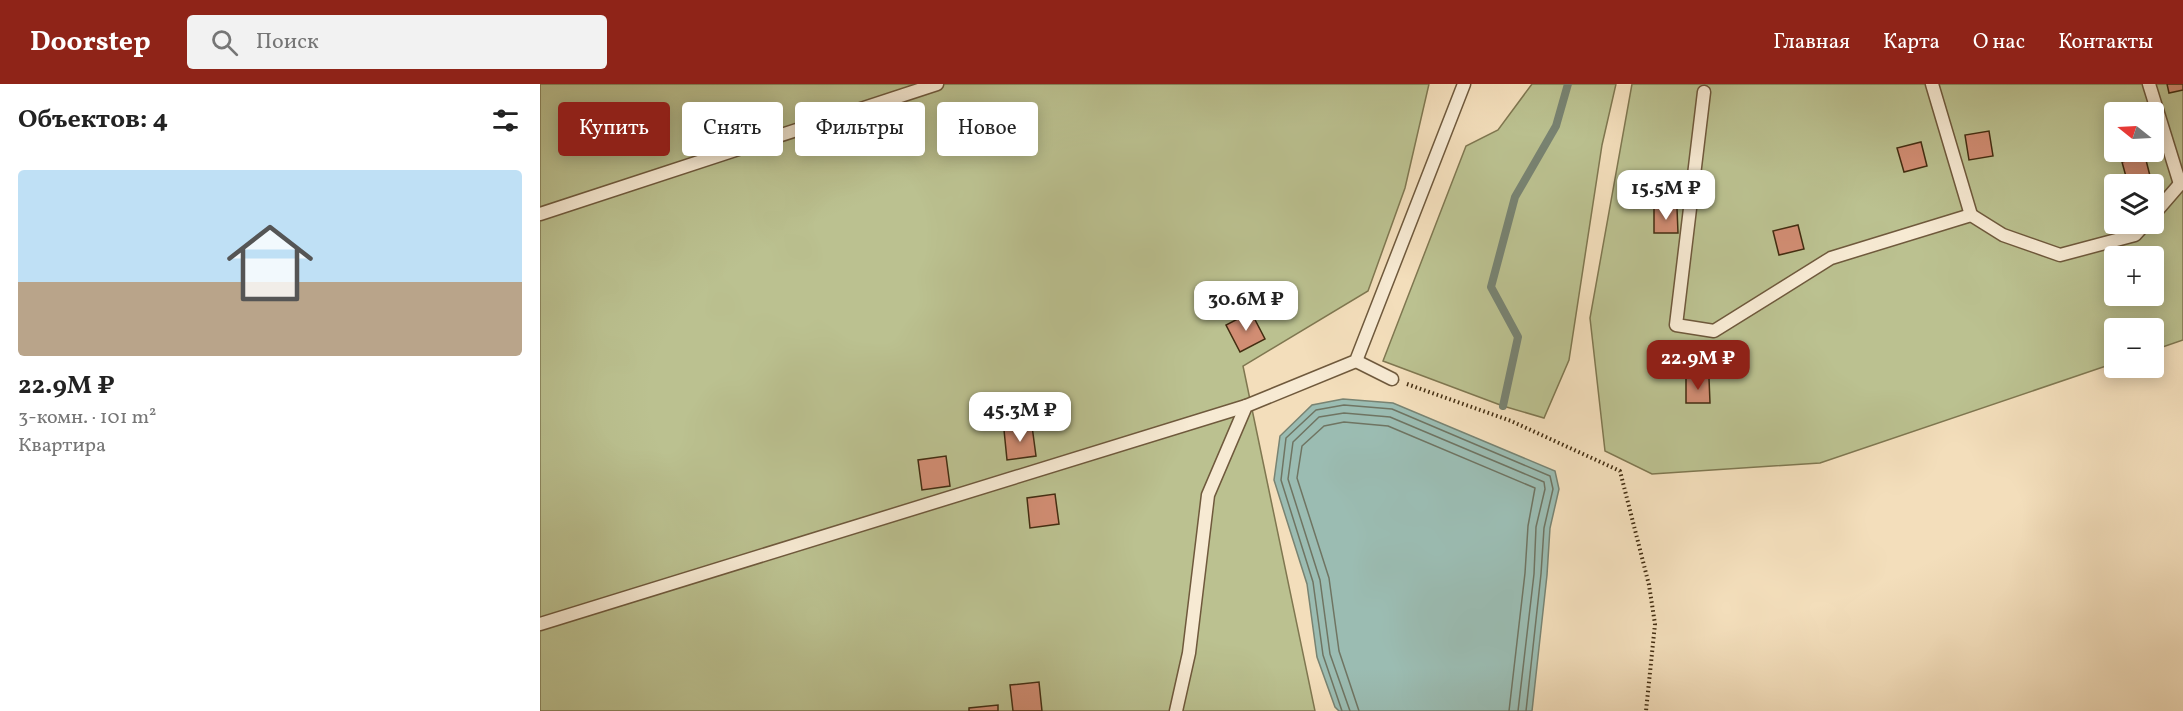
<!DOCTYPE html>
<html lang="ru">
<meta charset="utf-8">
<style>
body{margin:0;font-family:Vollkorn,serif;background:#f2f2f2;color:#222;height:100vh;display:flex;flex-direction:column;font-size:22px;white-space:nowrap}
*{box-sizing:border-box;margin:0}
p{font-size:20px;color:#767676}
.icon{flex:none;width:33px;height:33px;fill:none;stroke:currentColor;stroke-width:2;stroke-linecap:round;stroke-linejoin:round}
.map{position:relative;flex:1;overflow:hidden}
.drawer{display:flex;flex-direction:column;background:#fff;width:540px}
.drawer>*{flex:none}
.banner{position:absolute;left:18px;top:18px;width:570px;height:54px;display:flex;gap:12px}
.needle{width:39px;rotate:288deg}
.buttons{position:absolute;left:1564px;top:18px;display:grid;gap:12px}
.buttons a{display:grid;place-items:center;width:60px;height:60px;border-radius:6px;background:#fff;box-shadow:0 3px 15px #0003;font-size:30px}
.price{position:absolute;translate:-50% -51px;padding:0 14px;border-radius:12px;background:#fff;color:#222;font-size:20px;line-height:39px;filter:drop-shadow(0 2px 3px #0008)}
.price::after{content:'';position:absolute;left:50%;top:36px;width:18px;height:14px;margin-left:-9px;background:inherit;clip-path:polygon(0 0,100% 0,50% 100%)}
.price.on{background:#8f2418;color:#fff}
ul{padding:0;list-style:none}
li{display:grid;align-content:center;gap:12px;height:318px;padding:0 18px}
li span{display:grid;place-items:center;height:186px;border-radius:6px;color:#555}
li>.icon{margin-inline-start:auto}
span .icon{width:108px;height:108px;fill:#fffc;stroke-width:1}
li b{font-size:26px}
h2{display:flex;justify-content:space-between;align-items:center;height:72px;padding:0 18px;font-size:26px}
.pill{padding:0 21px;border-radius:6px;background:#fff;box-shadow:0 3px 15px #0003;font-size:21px;line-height:54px}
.pill.on{background:#8f2418;color:#fff}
header{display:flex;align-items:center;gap:36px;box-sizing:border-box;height:84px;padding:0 30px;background:#8f2418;color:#fff}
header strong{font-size:28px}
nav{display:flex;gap:33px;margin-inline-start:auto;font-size:21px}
.search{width:420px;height:54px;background:#f2f2f2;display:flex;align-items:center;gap:15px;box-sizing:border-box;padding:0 21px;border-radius:6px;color:#767676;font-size:22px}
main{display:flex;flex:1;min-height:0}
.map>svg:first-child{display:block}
.green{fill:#bbc190;stroke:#7f7750;stroke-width:1.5;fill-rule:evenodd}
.water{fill:#9bbcb2;stroke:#788372;stroke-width:1.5}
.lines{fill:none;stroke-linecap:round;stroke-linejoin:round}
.shore{stroke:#6f7462;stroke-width:1.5}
.stream{stroke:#788372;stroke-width:8}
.building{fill:#d18d73;stroke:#432d11;stroke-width:1.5}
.lane-casing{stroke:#6f593c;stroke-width:15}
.path{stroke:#432d11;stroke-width:4;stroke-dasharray:1.5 3;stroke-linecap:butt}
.lane{stroke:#f7ead3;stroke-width:12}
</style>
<header>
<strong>Doorstep</strong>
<div class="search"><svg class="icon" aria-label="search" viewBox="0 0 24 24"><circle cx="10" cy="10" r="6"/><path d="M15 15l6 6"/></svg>Поиск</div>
<nav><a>Главная</a><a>Карта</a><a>О нас</a><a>Контакты</a></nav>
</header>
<main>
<section class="drawer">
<h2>Объектов: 4<svg class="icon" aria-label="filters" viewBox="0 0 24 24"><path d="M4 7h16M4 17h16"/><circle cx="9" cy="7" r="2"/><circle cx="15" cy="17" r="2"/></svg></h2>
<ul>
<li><span style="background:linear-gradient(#bfe0f5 60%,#b9a48a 0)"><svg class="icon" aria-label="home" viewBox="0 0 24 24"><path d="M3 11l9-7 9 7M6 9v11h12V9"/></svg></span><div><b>22.9M ₽</b><p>3-комн. · 101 m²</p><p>Квартира</p></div></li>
</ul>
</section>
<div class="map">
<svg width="1643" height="627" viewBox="0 0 1643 627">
<rect width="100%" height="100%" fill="#f3debb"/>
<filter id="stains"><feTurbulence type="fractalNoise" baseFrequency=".00333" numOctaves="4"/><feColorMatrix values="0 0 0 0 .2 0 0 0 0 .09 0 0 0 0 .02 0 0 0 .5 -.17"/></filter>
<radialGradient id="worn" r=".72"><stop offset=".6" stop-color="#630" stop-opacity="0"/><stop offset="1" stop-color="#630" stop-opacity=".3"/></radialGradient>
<g class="green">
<polygon points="0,0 889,0 865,104 828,207 703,282 775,627 0,627"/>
<polygon points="992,0 1076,0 1062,61 1029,276 1004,334 963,322 843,277 926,62 958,46"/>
<path d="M1092,0H1643V256L1614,266V244H1575V279L1280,379L1112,390L1065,367L1050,234ZM1575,28H1614V68H1575ZM1575,100H1614V140H1575ZM1575,172H1614V212H1575Z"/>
</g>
<polygon class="water" points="803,315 853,319 1015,387 1019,405 1010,444 1007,491 992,627 799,627 795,623 777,573 767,500 734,396 740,352 772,321"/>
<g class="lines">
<g class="shore">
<polyline points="802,627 783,571 773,498 741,396 746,354 776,326 804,321 852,325 1010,392 1013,405 1004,444 1001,490 986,627"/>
<polyline points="810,627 790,570 780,496 748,395 753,358 779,333 804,329 850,333 1004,398 1005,405 996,443 994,490 978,627"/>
<polyline points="819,627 799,567 789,494 757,394 762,362 784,342 804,338 848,342 995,404 988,442 985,489 969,627"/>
</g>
<polyline class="stream" points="963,322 978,253 951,203 975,113 1016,42 1028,0"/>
</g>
<g class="building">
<polygon points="1627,0 1643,0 1643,6 1629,9"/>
<polygon points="207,22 209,52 181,54 178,24"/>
<polygon points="1449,47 1453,72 1429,76 1425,51"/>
<polygon points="1381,58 1387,82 1364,88 1357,64"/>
<polygon points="1605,72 1611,96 1588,100 1582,78"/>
<polygon points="1114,124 1137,124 1138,149 1114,149"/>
<polygon points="1258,141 1264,165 1239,171 1233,147"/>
<polygon points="711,228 725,255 700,268 686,241"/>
<polygon points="1146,294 1169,294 1170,319 1146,319"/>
<polygon points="492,342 496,372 467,376 464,346"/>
<polygon points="406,372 410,402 382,406 378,376"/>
<polygon points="515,410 519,440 490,444 487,414"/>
<polygon points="499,598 502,627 473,627 470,601"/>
<polygon points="458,621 458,627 429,627 429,624"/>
</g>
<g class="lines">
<defs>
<g id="lane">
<polyline points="1392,0 1431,131"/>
<polyline points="1609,0 1640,100 1643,100"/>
<polyline points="1164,8 1136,241 1174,247 1291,174 1431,131 1463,151 1520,171 1595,151 1605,140"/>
<polyline points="0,130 397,0"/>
<polyline points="1614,130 1640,100"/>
<polyline points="816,277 852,295"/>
<polyline points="0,540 706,322"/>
<polyline points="636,627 649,569 668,411 706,322 816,277 924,0"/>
</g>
</defs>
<use href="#lane" class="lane-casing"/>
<polyline class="path" points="867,300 971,337 1080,387 1109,501 1115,540 1106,627"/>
<use href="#lane" class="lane"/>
</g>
<rect width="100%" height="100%" filter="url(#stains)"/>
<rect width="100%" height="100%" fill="url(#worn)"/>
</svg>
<div class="buttons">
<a><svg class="needle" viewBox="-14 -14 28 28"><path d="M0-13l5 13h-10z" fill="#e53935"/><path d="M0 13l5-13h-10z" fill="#767676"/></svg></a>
<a><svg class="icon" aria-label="layers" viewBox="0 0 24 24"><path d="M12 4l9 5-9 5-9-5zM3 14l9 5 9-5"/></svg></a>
<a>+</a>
<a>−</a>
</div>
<b class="price" style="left:1126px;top:137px">15.5M ₽</b>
<b class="price" style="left:706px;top:248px">30.6M ₽</b>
<b class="price on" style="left:1158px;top:307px">22.9M ₽</b>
<b class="price" style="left:480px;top:359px">45.3M ₽</b>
<div class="banner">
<a class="pill on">Купить</a>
<a class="pill">Снять</a>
<a class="pill">Фильтры</a>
<a class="pill">Новое</a>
</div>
</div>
</main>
